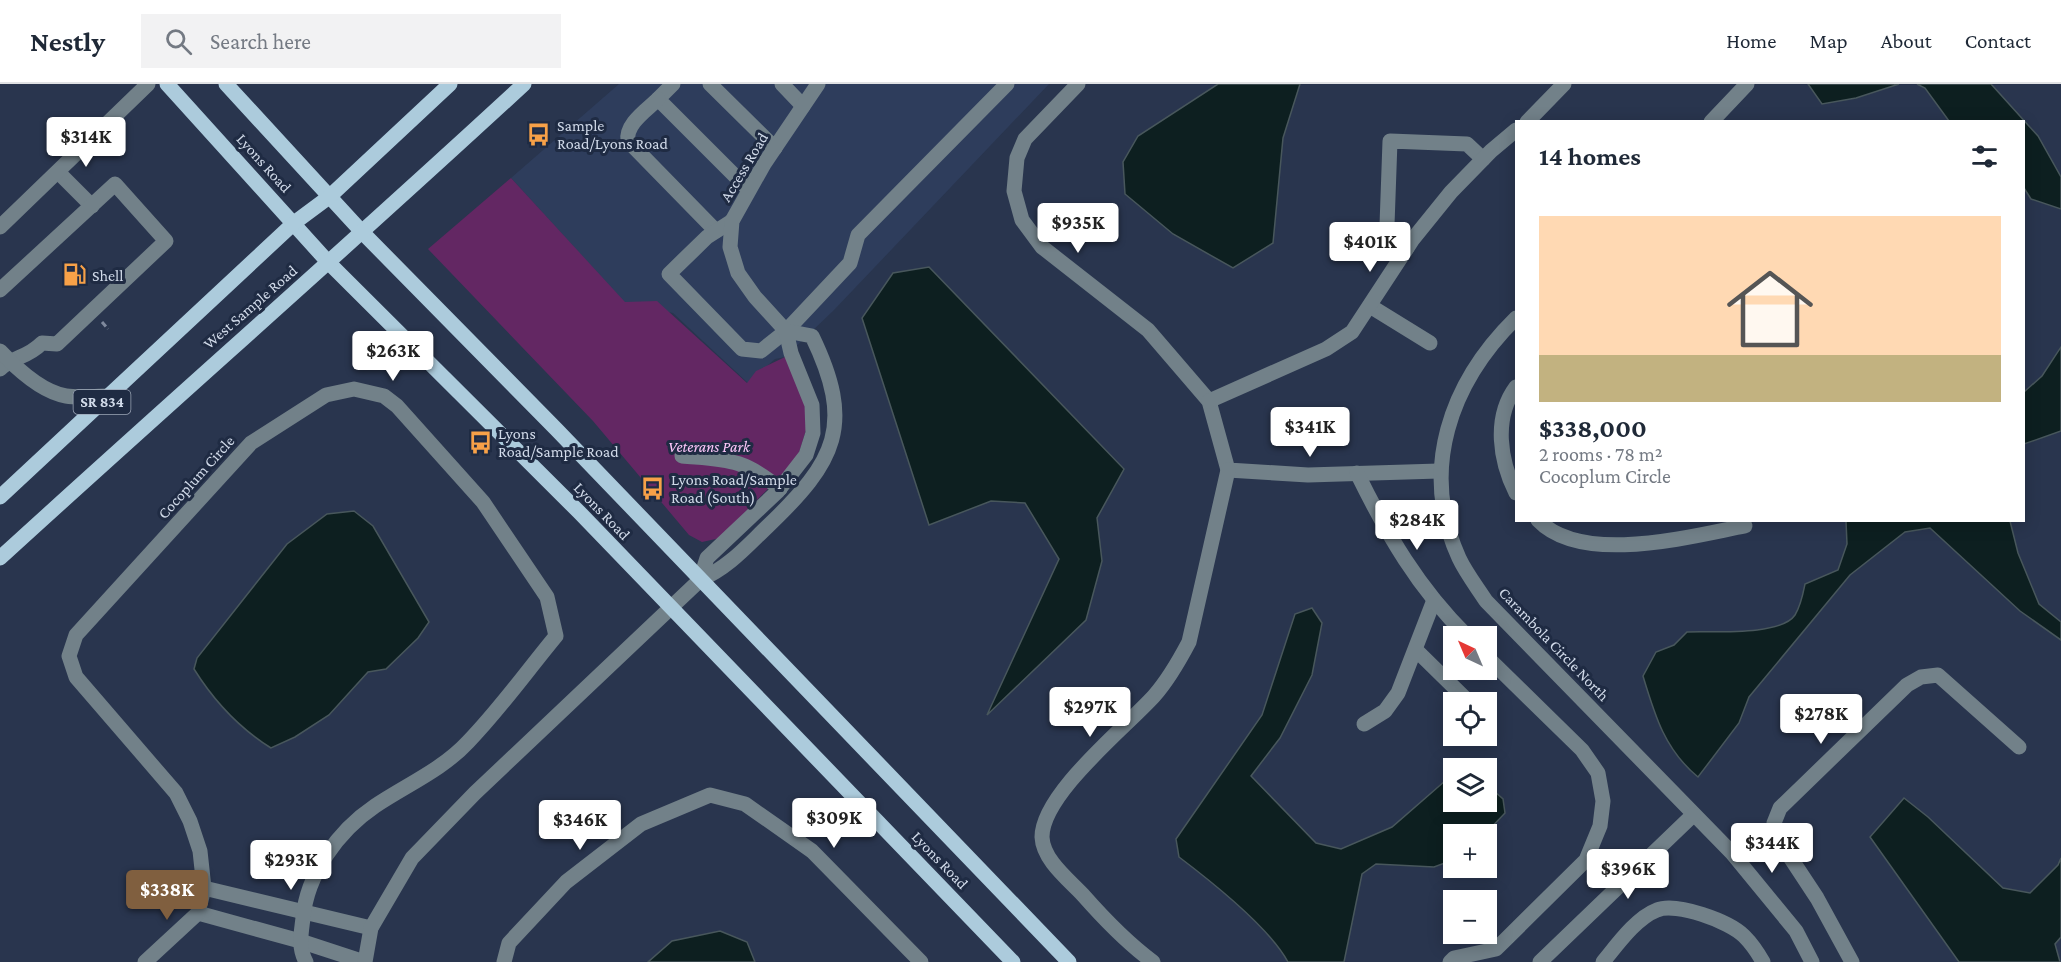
<!DOCTYPE html>
<meta charset="utf-8">
<style>
body{margin:0;font-family:"Crimson Pro",serif;background:#f2f2f3;color:#1f2937;height:100vh;display:flex;flex-direction:column;font-size:22px;white-space:nowrap}
*{box-sizing:border-box;margin:0}
p{font-size:20px;color:#747a83}
.icon{flex:none;width:33px;height:33px;fill:none;stroke:currentColor;stroke-width:2;stroke-linecap:round;stroke-linejoin:round}
.map{position:relative;flex:1;overflow:hidden}
.details{position:absolute;left:1515px;top:36px;width:510px;height:402px;display:flex;flex-direction:column;background:#fff;border-radius:0px;box-shadow:0 3px 15px #0003}
.details>*{flex:none}
.needle{width:39px;rotate:316deg}
.buttons{position:absolute;left:1443px;top:542px;display:grid;gap:12px}
.buttons a{display:grid;place-items:center;width:54px;height:54px;border-radius:0px;background:#fff;box-shadow:0 3px 15px #0003;font-size:30px}
.price{position:absolute;translate:-50% -51px;padding:0 14px;border-radius:6px;background:#fff;color:#222;font-size:20px;line-height:39px;filter:drop-shadow(0 2px 3px #0008)}
.price::after{content:'';position:absolute;left:50%;top:36px;width:18px;height:14px;margin-left:-9px;background:inherit;clip-path:polygon(0 0,100% 0,50% 100%)}
.price.active{background:#805f3f;color:#fff}
ul{padding:0;list-style:none}
li{display:grid;align-content:center;gap:12px;height:318px;padding:0 24px}
li+li{border-top:2px solid #e0e1e3}
li span{display:grid;place-items:center;height:186px;border-radius:0px;color:#555}
li>.icon{margin-inline-start:auto}
span .icon{width:108px;height:108px;fill:#fffc;stroke-width:1}
li b{font-size:26px}
h2{display:flex;justify-content:space-between;align-items:center;height:72px;padding:0 24px;font-size:26px}
header{display:flex;align-items:center;gap:36px;box-sizing:border-box;height:84px;padding:0 30px;background:#fff;border-bottom:2px solid #e0e1e3}
header strong{font-size:28px}
nav{display:flex;gap:33px;margin-inline-start:auto;font-size:21px}
.search{width:420px;height:54px;background:#f2f2f3;display:flex;align-items:center;gap:15px;box-sizing:border-box;padding:0 21px;border-radius:0px;color:#747a83;font-size:22px}
.map>svg:first-child{display:block}
.built{fill:#2e3d5c}
.green{fill:#632763}
.water{fill:#0d1f20;stroke:#48575c;stroke-width:1.5}
.lines{fill:none;stroke-linecap:round;stroke-linejoin:round}
.path{stroke:#7f899d;stroke-width:3;stroke-dasharray:6 3;stroke-linecap:butt}
.minor{stroke:#728189;stroke-width:15}
.major{stroke:#accbdc;stroke-width:15}
.labels{text-anchor:middle;dominant-baseline:central;stroke-width:6;stroke-linejoin:round;paint-order:stroke}
.shield{fill:#1f2b43;stroke:#9ca6b7;stroke-width:1.5}
.shield-label{font-size:15px;font-weight:bold;fill:#d1dae9}
.poi-label{font-size:16px;fill:#d1dae9;stroke:#1f2b43;text-anchor:start}
.street-label{font-size:16px;fill:#d1dae9;stroke:#1f2b43}
.park-label{font-size:16px;font-style:italic;fill:#fdc7fa;stroke:#1f2b43}
</style>
<header>
<strong>Nestly</strong>
<div class="search"><svg class="icon" aria-label="search" viewBox="0 0 24 24"><circle cx="10" cy="10" r="6"/><path d="M15 15l6 6"/></svg>Search here</div>
<nav><a>Home</a><a>Map</a><a>About</a><a>Contact</a></nav>
</header>
<div class="map">
<svg width="2061" height="878" viewBox="0 0 2061 878">
<rect width="100%" height="100%" fill="#29354e"/>
<polygon class="built" points="619,0 1049,0 834,226 785,273 775,275 748,299 673,229 625,219 511,94"/>
<polygon class="green" points="511,94 625,218 657,217 747,299 756,287 785,273 807,315 807,343 797,375 720,454 702,458 689,451 593,337 428,165"/>
<g class="water">
<polygon points="1218,0 1300,0 1283,54 1273,159 1233,184 1173,150 1125,110 1123,78 1138,52"/>
<polygon points="1808,0 1899,0 1856,14 1822,20"/>
<polygon points="1917,0 1991,0 2038,52 2061,93 2061,125 2031,115 2024,104 2024,38 1949,37 1925,4"/>
<polygon points="929,183 1124,385 1097,434 1102,477 1086,536 987,631 1059,475 1025,419 991,417 929,441 862,234 893,189"/>
<polygon points="2061,263 2061,347 2024,360 2024,308 2042,292"/>
<path d="M354,427L373,442L429,538L418,554L386,585L368,588L329,631L295,653L271,664C239,644 214,617 194,585L197,574L287,460L327,430Z"/>
<path d="M1846,437H2010L2018,469L2039,520L2061,538V556L2020,527L1930,444L1905,448L1850,491L1749,613L1739,639L1698,693C1665,666 1655,632 1643,592L1656,568L1674,561L1687,548C1712,547 1781,552 1795,531C1801,521 1803,510 1805,500L1838,486L1847,460Z"/>
<path d="M1312,524L1322,539L1312,591L1280,654L1251,692L1316,759L1341,765L1392,743L1453,690L1454,717H1486L1487,701L1503,715L1505,729L1485,750H1454L1453,776L1434,783L1376,780L1362,790L1344,878H1288C1269,843 1212,798 1179,773L1176,755L1262,631L1295,530Z"/>
<polygon points="1904,714 1928,733 2003,804 2030,809 2058,781 2061,774 2061,853 2055,860 2060,878 1959,878 1870,753"/>
<polygon points="720,847 747,858 755,878 648,878 672,857"/>
</g>
<g class="lines">
<polyline class="path" points="102,238 108,245"/>
<g class="minor">
<polyline points="673,0 658,15 749,106"/>
<polyline points="710,0 775,64"/>
<polyline points="782,0 803,22"/>
<polyline points="1078,0 1025,55 1017,74 1014,107 1022,136 1042,163 1148,246 1209,317 1228,386 1308,391 1439,387"/>
<path d="M658,15C647,26 625,40 628,57L716,147"/>
<polyline points="1527,38 1564,0"/>
<polyline points="1711,38 1747,0"/>
<polyline points="58,88 92,122"/>
<polyline points="732,137 707,153 669,190 742,265 761,267 786,247 850,179 858,151 1007,0"/>
<polyline points="0,143 148,0"/>
<polyline points="1407,164 1387,141 1390,57 1467,60 1483,75"/>
<path d="M0,206L115,100L166,157L57,260L42,259C26,275 15,271 0,285"/>
<polyline points="1370,222 1430,259"/>
<path d="M1516,234C1450,299 1419,386 1459,474C1466,489 1477,503 1486,517L1732,769L1796,847L1812,878"/>
<path d="M786,247L812,252C855,341 836,377 768,442C746,463 729,483 700,496L707,474L778,407L806,371L813,349L812,321L791,269L786,247L755,213L738,189L730,163L732,137L764,80L818,0"/>
<path d="M0,267C16,284 41,308 66,312C80,314 95,312 109,312"/>
<path d="M1516,303C1493,334 1500,377 1516,409"/>
<polyline points="1209,317 1326,265 1352,248 1413,155 1451,108 1491,67 1516,46"/>
<path d="M682,372C727,376 743,374 780,405"/>
<path d="M1357,389C1387,450 1418,504 1467,552"/>
<path d="M1538,436C1582,482 1692,452 1745,442"/>
<polyline points="1416,566 1469,618"/>
<polyline points="1364,640 1385,627 1398,609 1434,516"/>
<polyline points="204,804 371,844"/>
<polyline points="198,829 300,857 364,878"/>
<path d="M145,878L198,829L204,804L200,767L190,737L176,709L76,593L69,572L76,551L251,359L326,311L354,305L384,312L397,322L483,418L547,513L556,552C527,587 500,625 468,658C442,686 406,701 375,722C338,747 307,790 303,834C301,851 298,863 306,878"/>
<polyline points="365,878 371,844 412,774 475,709 700,496"/>
<polyline points="504,878 509,859 566,798 641,740 710,711 745,720 812,767 921,878"/>
<path d="M1153,878C1126,858 1105,836 1083,811C1068,795 1043,776 1042,753C1042,710 1125,644 1154,612C1169,595 1179,577 1189,558L1228,386"/>
<polyline points="1450,878 1454,874 1496,865 1586,776 1600,742 1603,717 1598,689 1582,666 1486,572"/>
<polyline points="1540,878 1693,731"/>
<path d="M1603,878C1617,861 1636,834 1657,826C1676,818 1729,837 1744,852C1751,859 1758,869 1763,878"/>
<polyline points="1852,878 1817,814 1778,755 1774,739 1780,724 1907,601 1921,593 1938,591 2019,663"/>
</g>
<g class="major">
<polyline points="167,0 328,178 579,428 1013,878"/>
<polyline points="226,0 363,149 557,346 1069,878"/>
<polyline points="0,413 294,139 329,113 450,0"/>
<path d="M0,474C174,315 351,160 524,0"/>
</g>
</g>
<defs>
<symbol id="bus-bare" viewBox="-9 -9 18 18"><path d="M-5-6H5V4H4V6H2V4H-2V6H-4V4H-5ZM-3.5-4V0h7V-4ZM-3.5 1.2v1.5H-2V1.2ZM2 1.2v1.5H3.5V1.2Z" fill="#f7a148" stroke="#1f2b43" stroke-width="2.5" paint-order="stroke"/></symbol>
<symbol id="fuel-bare" viewBox="-9 -9 18 18"><path d="M-5.5-6h7V0h2V4h1.3V-2.5L3-4.5l.8-.8L6-3V5H2.5V1h-1V6h-7ZM-4.2-4.7v3.2H.2V-4.7Z" fill="#f7a148" stroke="#1f2b43" stroke-width="2.5" paint-order="stroke"/></symbol>
</defs>
<g fill-rule="evenodd">
<use href="#bus-bare" x="522" y="34" width="33" height="33"/>
<use href="#fuel-bare" x="58" y="174" width="33" height="33"/>
<use href="#bus-bare" x="464" y="342" width="33" height="33"/>
<use href="#bus-bare" x="636" y="388" width="33" height="33"/>
</g>
<g class="labels">
<rect class="shield" x="73.5" y="306" width="57" height="24" rx="4.5"/>
<g class="shield-label">
<text x="102" y="318">SR 834</text>
</g>
<g class="poi-label">
<text x="557" y="41">Sample<tspan x="557" dy="18">Road/Lyons Road</tspan></text>
<text x="92" y="191">Shell</text>
<text x="498" y="349">Lyons<tspan x="498" dy="18">Road/Sample Road</tspan></text>
<text x="671" y="395">Lyons Road/Sample<tspan x="671" dy="18">Road (South)</tspan></text>
</g>
<g class="street-label">
<text transform="translate(264 79) rotate(48)">Lyons Road</text>
<text transform="translate(744 83) rotate(-59)">Access Road</text>
<text transform="translate(250 223) rotate(-41)">West Sample Road</text>
<text transform="translate(196 393) rotate(-48)">Cocoplum Circle</text>
<text transform="translate(602 427) rotate(46)">Lyons Road</text>
<text transform="translate(1554 560) rotate(46)">Carambola Circle North</text>
<text transform="translate(940 776) rotate(46)">Lyons Road</text>
</g>
<g class="park-label">
<text x="709" y="362">Veterans Park</text>
</g>
</g>
</svg>
<div class="buttons">
<a><svg class="needle" viewBox="-14 -14 28 28"><path d="M0-13l5 13h-10z" fill="#e53935"/><path d="M0 13l5-13h-10z" fill="#747a83"/></svg></a>
<a><svg class="icon" aria-label="locate" viewBox="0 0 24 24"><circle cx="12" cy="12" r="6"/><path d="M12 2v4M12 18v4M2 12h4M18 12h4"/></svg></a>
<a><svg class="icon" aria-label="layers" viewBox="0 0 24 24"><path d="M12 4l9 5-9 5-9-5zM3 14l9 5 9-5"/></svg></a>
<a>+</a>
<a>−</a>
</div>
<b class="price" style="left:86px;top:84px">$314K</b>
<b class="price" style="left:1078px;top:170px">$935K</b>
<b class="price" style="left:1370px;top:189px">$401K</b>
<b class="price" style="left:393px;top:298px">$263K</b>
<b class="price" style="left:1310px;top:374px">$341K</b>
<b class="price" style="left:1417px;top:467px">$284K</b>
<b class="price" style="left:1090px;top:654px">$297K</b>
<b class="price" style="left:1821px;top:661px">$278K</b>
<b class="price" style="left:834px;top:765px">$309K</b>
<b class="price" style="left:580px;top:767px">$346K</b>
<b class="price" style="left:1772px;top:790px">$344K</b>
<b class="price" style="left:291px;top:807px">$293K</b>
<b class="price" style="left:1628px;top:816px">$396K</b>
<b class="price active" style="left:167px;top:837px">$338K</b>
<section class="details">
<h2>14 homes<svg class="icon" aria-label="filters" viewBox="0 0 24 24"><path d="M4 7h16M4 17h16"/><circle cx="9" cy="7" r="2"/><circle cx="15" cy="17" r="2"/></svg></h2>
<ul>
<li><span style="background:linear-gradient(#ffd9b3 75%,#c2b280 0)"><svg class="icon" aria-label="home" viewBox="0 0 24 24"><path d="M3 11l9-7 9 7M6 9v11h12V9"/></svg></span><div><b>$338,000</b><p>2 rooms · 78 m²</p><p>Cocoplum Circle</p></div></li>
</ul>
</section>
</div>
